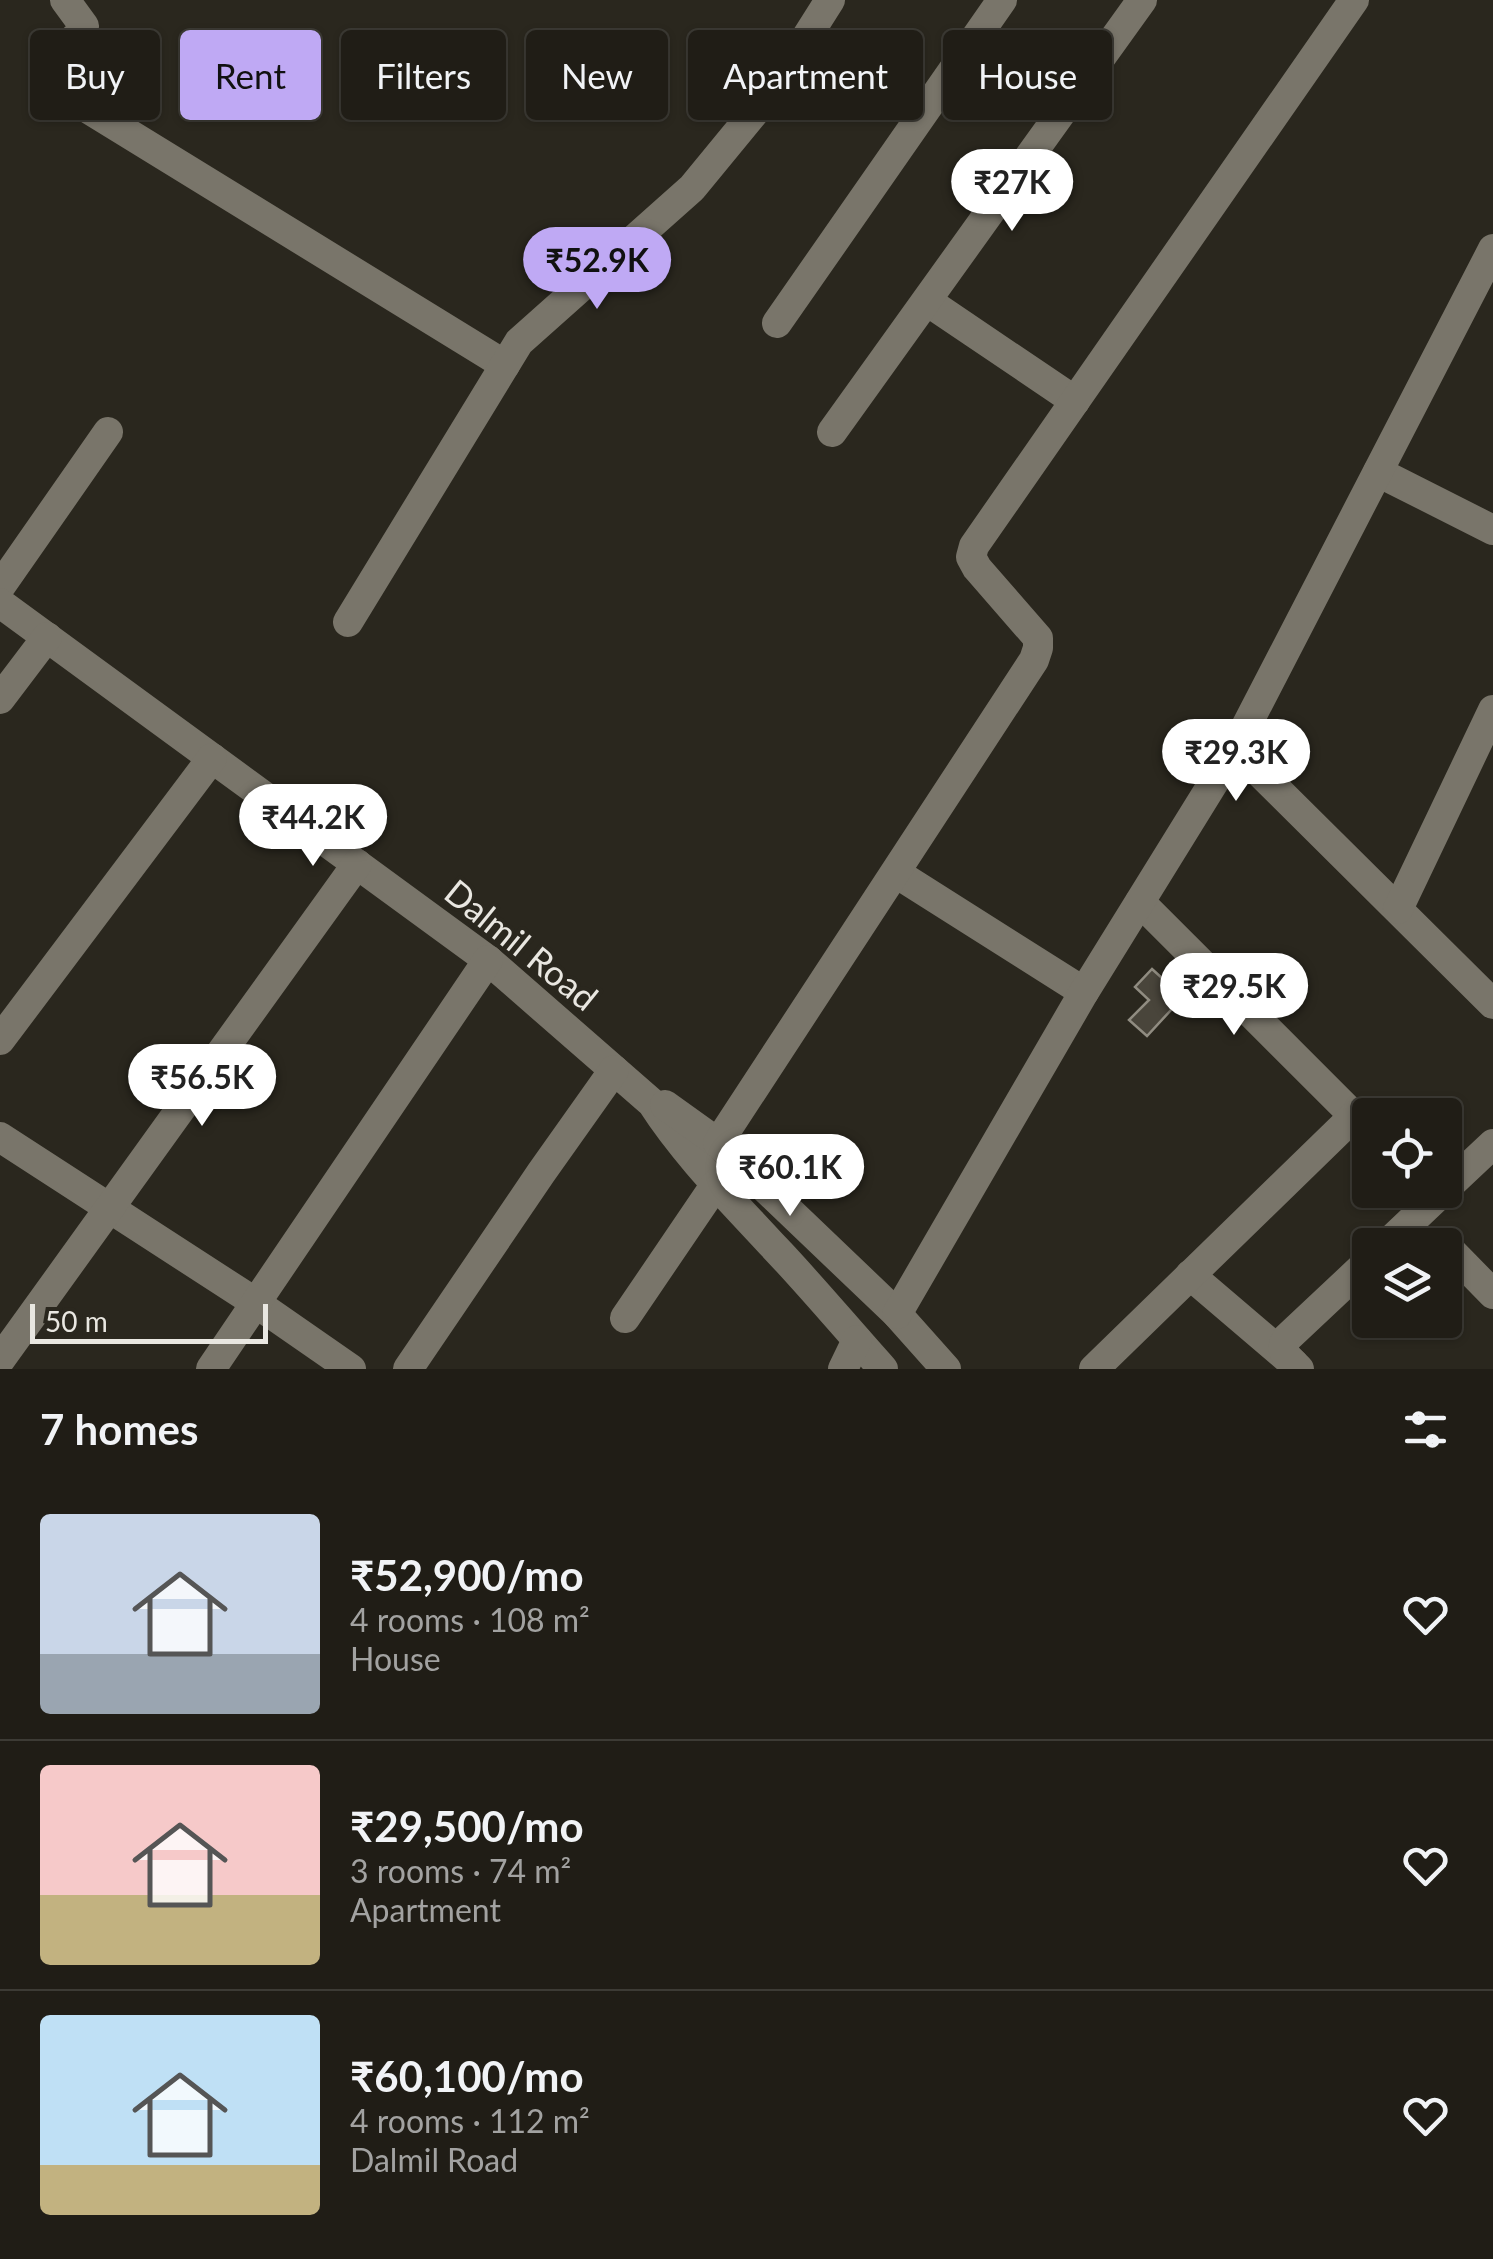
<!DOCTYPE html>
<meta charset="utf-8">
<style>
body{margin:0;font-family:Lato,sans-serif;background:#28261f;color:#f1f3f6;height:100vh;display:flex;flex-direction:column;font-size:38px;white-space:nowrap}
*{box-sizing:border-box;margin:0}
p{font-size:32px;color:#a2a2a1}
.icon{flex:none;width:55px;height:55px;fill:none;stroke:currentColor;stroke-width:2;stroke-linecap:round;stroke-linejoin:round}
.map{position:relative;height:1369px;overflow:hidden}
.side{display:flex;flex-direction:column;background:#201d16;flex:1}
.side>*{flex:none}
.banner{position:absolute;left:30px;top:30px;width:1435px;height:90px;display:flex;gap:20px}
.tools{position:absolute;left:1352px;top:1098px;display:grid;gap:20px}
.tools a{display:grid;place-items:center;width:110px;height:110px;border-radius:10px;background:#201d16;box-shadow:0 2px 8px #0004,0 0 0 2px #3d3b35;font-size:50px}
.scale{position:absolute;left:30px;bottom:25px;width:238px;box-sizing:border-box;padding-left:10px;border:5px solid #e9e7e1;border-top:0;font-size:28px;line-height:35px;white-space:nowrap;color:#e9e7e1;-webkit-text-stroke:8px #2a271e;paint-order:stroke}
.price{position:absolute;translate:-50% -85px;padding:0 22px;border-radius:35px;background:#fff;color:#222;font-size:32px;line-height:65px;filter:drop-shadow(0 2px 5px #0008)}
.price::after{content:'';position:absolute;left:50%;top:60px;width:30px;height:22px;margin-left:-15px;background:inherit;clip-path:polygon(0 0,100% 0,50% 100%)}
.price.current{background:#bfa9f4;color:#111}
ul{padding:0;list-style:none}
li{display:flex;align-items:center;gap:30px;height:250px;padding:0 40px}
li+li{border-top:2px solid #3d3b35}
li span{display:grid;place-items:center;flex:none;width:280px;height:200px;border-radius:10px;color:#555}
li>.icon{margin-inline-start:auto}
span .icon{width:120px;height:120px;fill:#fffc;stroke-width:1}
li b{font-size:42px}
h2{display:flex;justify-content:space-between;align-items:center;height:120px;padding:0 40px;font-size:42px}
.tag{padding:0 35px;border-radius:10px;background:#201d16;box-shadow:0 2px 8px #0004,0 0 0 2px #3d3b35;font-size:35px;line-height:90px}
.tag.current{background:#bfa9f4;color:#111}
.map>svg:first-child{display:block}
.building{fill:#49453b;stroke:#908c81;stroke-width:2.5}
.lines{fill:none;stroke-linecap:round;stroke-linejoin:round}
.minor{stroke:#79756a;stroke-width:30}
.labels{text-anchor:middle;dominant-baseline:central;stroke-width:8;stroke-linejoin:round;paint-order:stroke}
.street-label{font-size:35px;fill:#e9e7e1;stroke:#2a271e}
</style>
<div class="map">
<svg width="1493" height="1369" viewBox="0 0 1493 1369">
<rect width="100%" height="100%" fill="#2a271e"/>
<polygon class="building" points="1152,969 1183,997 1147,1036 1129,1020 1149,1000 1135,987"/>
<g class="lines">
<g class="minor">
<polyline points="65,0 84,26 83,31 44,66 43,76 48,84 505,365"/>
<polyline points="927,301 1075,401"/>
<polyline points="777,323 1002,0"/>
<polyline points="832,432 1142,0"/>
<polyline points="1378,472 1493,530"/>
<polyline points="0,587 108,432"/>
<path d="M0,603L488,960L652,1103C686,1156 733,1202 776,1249C813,1288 847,1329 883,1369"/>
<polyline points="348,622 519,342 692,188 775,87 830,0"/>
<polyline points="0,699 47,637"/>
<polyline points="1235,748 1493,1004"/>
<polyline points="896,873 1084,992"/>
<polyline points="1140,902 1370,1132"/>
<polyline points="1398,909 1493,710"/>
<polyline points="0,1040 212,758"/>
<polyline points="665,1105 718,1143 897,1314 946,1369"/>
<polyline points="0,1137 256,1303 351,1369"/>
<polyline points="718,1143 1034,660 1038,648 1038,638 977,568 971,557 974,546 1354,0"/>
<polyline points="1445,1189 1493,1144"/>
<polyline points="1386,1245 1444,1190"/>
<polyline points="1445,1245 1493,1294"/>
<polyline points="1190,1275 1293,1363"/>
<polyline points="897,1314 1084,992 1235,748 1493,249"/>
<polyline points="625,1318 716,1184"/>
<polyline points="0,1360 357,864"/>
<polyline points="211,1369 488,960"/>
<polyline points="408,1369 541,1173 614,1070"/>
<polyline points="843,1369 857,1340"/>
<polyline points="1094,1369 1354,1116"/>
<path d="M1299,1369C1289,1359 1278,1352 1287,1338L1370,1260"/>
</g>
</g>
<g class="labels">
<g class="street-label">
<text transform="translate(522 944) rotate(39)">Dalmil Road</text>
</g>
</g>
</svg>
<div class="tools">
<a><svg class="icon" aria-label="locate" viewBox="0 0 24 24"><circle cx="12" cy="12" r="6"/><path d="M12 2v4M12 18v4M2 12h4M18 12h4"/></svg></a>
<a><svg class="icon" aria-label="layers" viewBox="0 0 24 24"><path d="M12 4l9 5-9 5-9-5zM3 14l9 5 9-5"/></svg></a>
</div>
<div class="scale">50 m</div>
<b class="price" style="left:1012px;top:234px">₹27K</b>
<b class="price current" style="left:597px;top:312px">₹52.9K</b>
<b class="price" style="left:1236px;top:804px">₹29.3K</b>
<b class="price" style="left:313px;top:869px">₹44.2K</b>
<b class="price" style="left:1234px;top:1038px">₹29.5K</b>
<b class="price" style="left:202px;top:1129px">₹56.5K</b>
<b class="price" style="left:790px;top:1219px">₹60.1K</b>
<div class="banner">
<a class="tag">Buy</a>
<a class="tag current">Rent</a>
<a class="tag">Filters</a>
<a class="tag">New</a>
<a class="tag">Apartment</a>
<a class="tag">House</a>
</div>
</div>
<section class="side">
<h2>7 homes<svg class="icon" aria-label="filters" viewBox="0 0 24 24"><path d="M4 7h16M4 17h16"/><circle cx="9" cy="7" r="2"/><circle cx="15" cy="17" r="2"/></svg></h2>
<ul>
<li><span style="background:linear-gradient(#c9d6e8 70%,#9aa5b1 0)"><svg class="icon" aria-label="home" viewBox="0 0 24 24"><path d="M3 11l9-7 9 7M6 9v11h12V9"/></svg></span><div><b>₹52,900/mo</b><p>4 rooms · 108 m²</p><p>House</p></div><svg class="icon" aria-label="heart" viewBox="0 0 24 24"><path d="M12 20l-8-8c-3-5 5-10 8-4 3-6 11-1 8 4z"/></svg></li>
<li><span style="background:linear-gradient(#f6c9c9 65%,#c2b280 0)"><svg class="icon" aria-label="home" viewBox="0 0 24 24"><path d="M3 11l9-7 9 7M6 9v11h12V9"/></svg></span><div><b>₹29,500/mo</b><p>3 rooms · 74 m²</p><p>Apartment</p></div><svg class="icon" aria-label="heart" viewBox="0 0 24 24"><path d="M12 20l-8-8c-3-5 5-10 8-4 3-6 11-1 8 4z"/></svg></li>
<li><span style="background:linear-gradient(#bfe0f5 75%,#c2b280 0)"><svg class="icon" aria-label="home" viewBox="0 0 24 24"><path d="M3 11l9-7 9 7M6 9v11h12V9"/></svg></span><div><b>₹60,100/mo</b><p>4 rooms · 112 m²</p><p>Dalmil Road</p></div><svg class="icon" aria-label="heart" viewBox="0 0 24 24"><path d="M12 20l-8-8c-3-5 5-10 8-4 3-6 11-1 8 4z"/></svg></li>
</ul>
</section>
